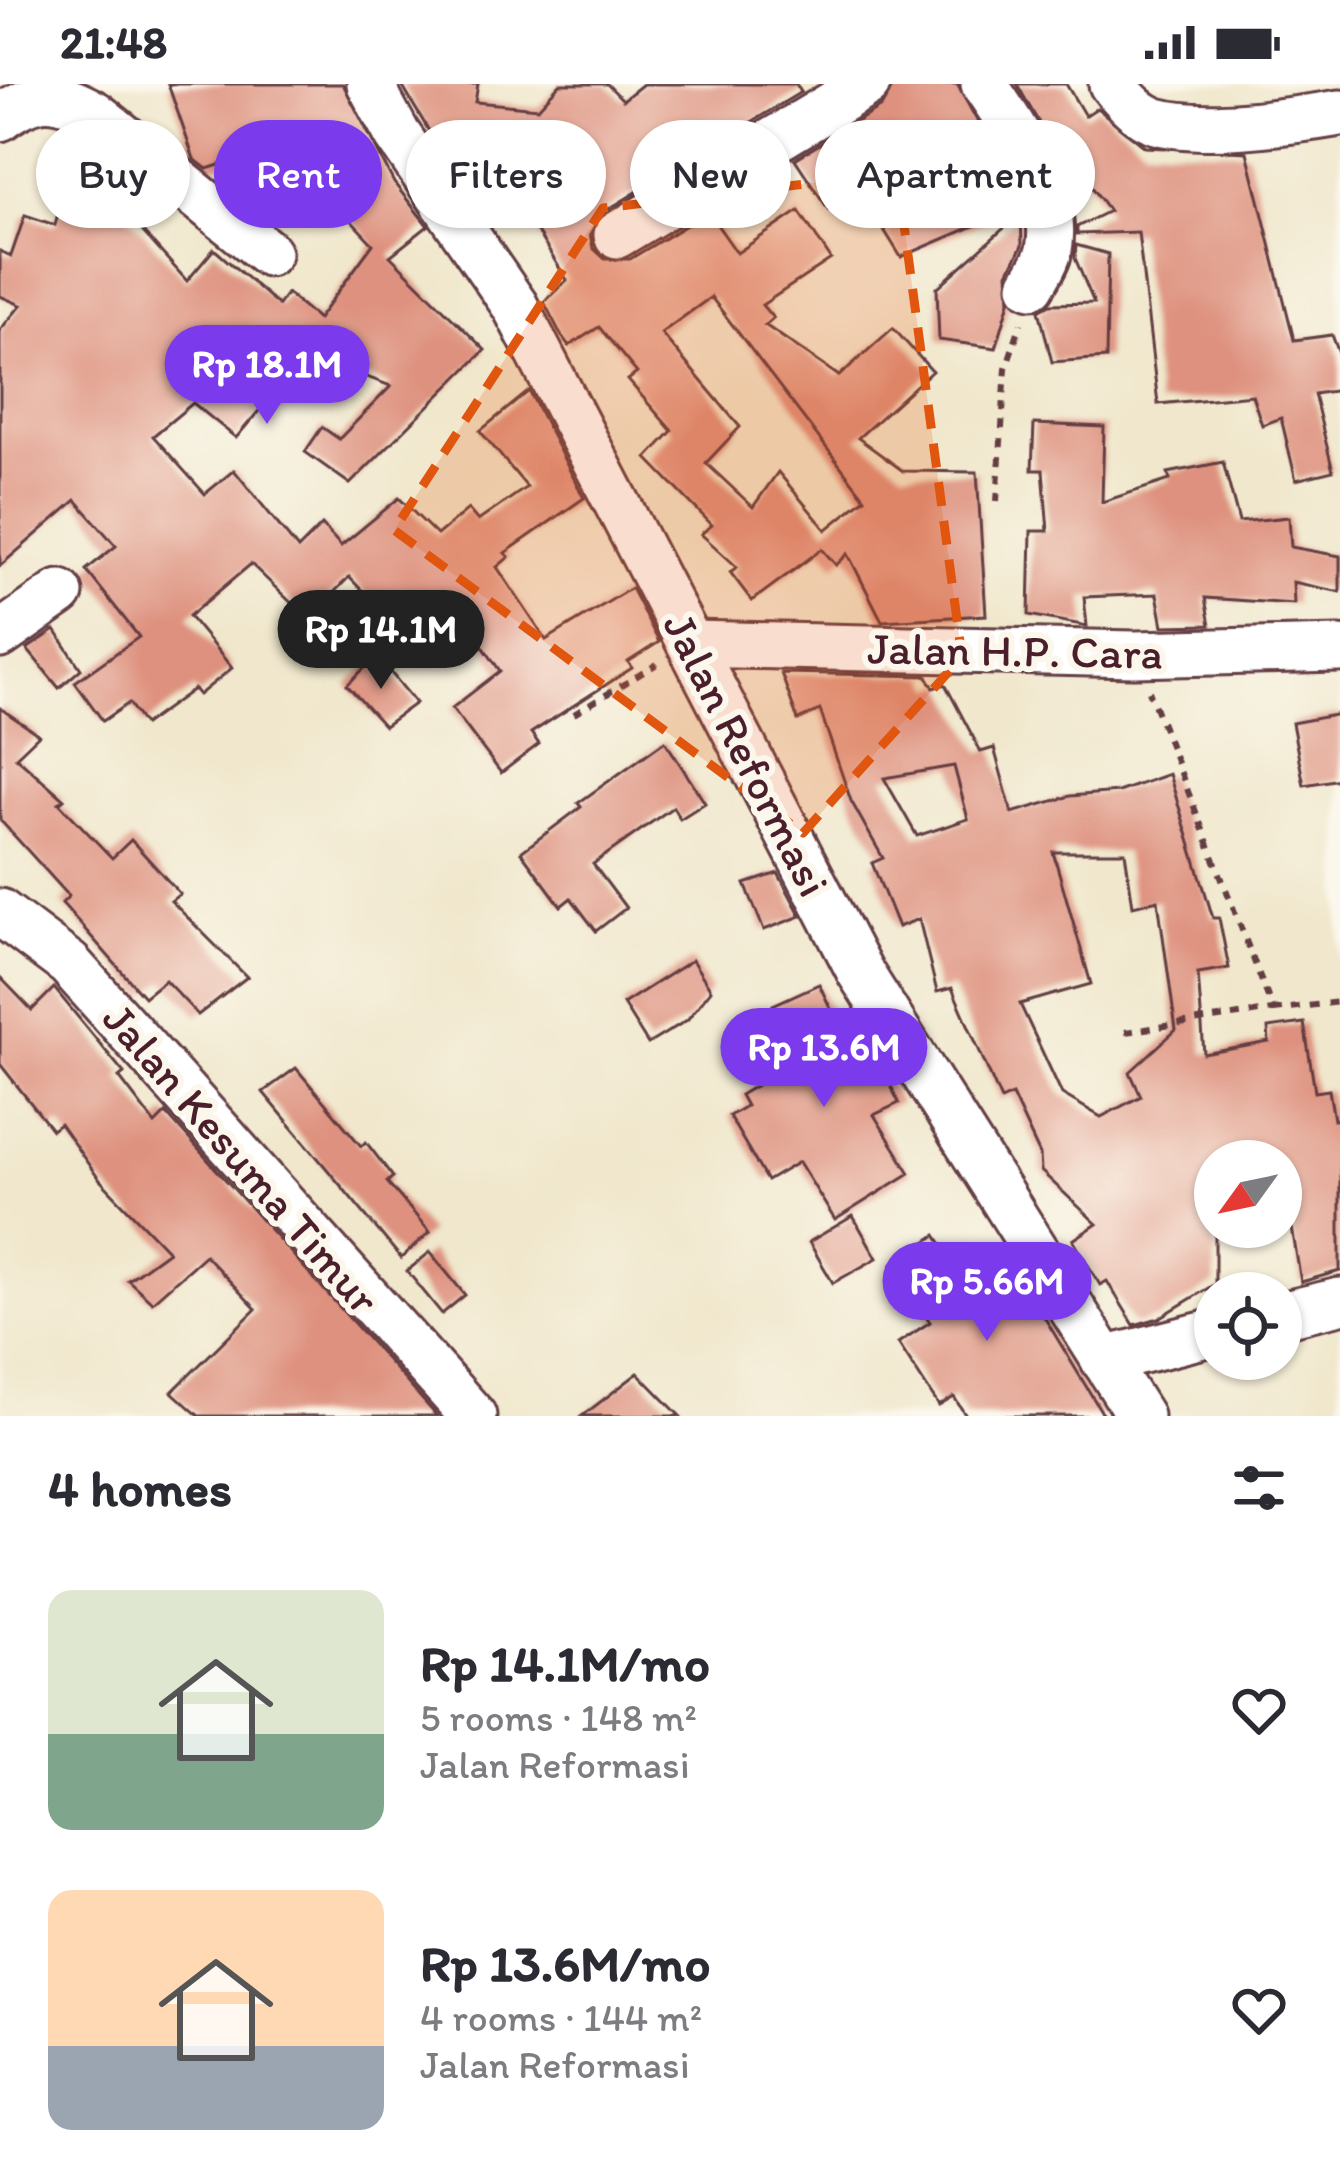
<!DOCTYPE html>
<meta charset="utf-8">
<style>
body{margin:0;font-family:Itim,sans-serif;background:#f7f7f7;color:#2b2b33;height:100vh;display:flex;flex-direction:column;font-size:45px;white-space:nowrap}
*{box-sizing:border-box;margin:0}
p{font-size:39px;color:#7c7c81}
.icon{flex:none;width:66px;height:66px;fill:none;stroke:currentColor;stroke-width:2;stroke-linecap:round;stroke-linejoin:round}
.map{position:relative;height:1332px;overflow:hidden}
.panel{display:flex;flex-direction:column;background:#fff;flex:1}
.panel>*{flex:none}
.banner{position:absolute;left:36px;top:36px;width:1269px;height:108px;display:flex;gap:24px}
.needle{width:78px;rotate:237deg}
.controls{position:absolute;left:1194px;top:1056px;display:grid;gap:24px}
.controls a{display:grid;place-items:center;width:108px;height:108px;border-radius:50%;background:#fff;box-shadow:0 3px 9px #0004;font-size:60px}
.price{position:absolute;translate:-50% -102px;padding:0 27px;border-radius:42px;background:#7c3aed;color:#fff;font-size:39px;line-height:78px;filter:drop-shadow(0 3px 6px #0008)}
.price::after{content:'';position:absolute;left:50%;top:72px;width:36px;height:27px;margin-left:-18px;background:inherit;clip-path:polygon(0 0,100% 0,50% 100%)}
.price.on{background:#222;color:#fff}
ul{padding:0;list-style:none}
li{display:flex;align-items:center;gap:36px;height:300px;padding:0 48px}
li span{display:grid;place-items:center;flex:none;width:336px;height:240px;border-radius:24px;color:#555}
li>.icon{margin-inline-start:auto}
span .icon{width:144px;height:144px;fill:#fffc;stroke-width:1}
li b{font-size:51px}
h2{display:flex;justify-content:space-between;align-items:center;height:144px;padding:0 48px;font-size:51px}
.tag{padding:0 42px;border-radius:54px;background:#fff;box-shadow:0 3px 9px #0004;font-size:42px;line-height:108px}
.tag.on{background:#7c3aed;color:#fff}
.status{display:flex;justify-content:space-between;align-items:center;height:84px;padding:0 60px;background:#fff;direction:ltr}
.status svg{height:33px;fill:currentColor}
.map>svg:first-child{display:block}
.building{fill:#de917e;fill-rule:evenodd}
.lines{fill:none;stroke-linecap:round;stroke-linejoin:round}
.minor-casing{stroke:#633d43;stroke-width:51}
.path{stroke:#633d43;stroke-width:6;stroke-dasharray:9 9;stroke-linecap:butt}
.minor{stroke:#fff;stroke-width:45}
.marked{fill:#e0560e;fill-opacity:0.2;stroke:#e0560e;stroke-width:9;stroke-dasharray:24 15;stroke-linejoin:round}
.labels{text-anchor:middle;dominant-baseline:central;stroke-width:12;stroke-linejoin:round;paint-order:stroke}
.street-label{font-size:45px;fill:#4a1f2b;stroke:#fbf7ec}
</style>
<div class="status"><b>21:48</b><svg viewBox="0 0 49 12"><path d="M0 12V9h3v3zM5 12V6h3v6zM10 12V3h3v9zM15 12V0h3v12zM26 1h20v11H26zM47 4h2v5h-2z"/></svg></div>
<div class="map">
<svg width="1340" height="1332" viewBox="0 0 1340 1332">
<rect width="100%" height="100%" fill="#fbf7ec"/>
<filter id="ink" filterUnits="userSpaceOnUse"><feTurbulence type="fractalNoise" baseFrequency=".00833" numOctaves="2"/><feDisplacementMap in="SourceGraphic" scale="24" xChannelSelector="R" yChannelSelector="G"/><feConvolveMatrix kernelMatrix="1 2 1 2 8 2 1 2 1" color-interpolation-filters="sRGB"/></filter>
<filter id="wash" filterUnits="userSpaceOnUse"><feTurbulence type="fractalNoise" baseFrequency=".004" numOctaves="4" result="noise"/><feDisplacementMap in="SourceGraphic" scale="48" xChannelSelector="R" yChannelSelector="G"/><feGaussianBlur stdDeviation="2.7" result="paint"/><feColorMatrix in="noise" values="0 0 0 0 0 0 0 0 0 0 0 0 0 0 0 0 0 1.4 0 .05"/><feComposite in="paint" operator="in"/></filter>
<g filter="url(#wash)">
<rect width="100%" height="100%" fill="#f0e7cc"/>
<g id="blocks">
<g class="building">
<polygon points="168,0 343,0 394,99 428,142 390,172 485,266 350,400 305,368 322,343 339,355 391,302 292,265 256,317 263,322 236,354 193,319 153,352 205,410 234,386 298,465 322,441 341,462 399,414 437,451 468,425 478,437 527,403 480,347 529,307 584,414 505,469 509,473 497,483 546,556 631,504 659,558 628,578 632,584 531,649 539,660 501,689 452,624 500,587 453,519 413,559 349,493 308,535 251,480 189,532 232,584 199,611 194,605 144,641 129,619 103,637 75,598 139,553 86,486 116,462 76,416 0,482 0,246 21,221 0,212 0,167 11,172 25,131 55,141 70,83 123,98 117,119 187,197 214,165 278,221 287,209 318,235 373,160 326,110 294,127 262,67 207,85 194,75"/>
<path d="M401,0H478L475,18L538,24L560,0H607L623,16L643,0H796L801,8L602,129L590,150L593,164L605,175H630L708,128L737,169L799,127L831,175L762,221L773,234L765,241L839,292L893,244L932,287L858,354L903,387L977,388L986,531L882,537L848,470L836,481L822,465L752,517L730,488L737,483L701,450L712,441L647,374L672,347L628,296L637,289L599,243L569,262L561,251L544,218L567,196L527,132L510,133L508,64L452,59L441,67ZM711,213L865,414L826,446L778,388L753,423L706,379L740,343L661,249Z"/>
<polygon points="894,0 957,0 1015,106 1009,110 973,54 906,112 988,136 901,173 858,104 828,125 795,75 881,23"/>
<polygon points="1017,0 1066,0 1085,32 1097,24 1145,63 1247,68 1294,256 1332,251 1340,272 1340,306 1314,310 1333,387 1296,396 1281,334 1262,341 1252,311 1158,320 1138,148 1077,150 1077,143 1109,127 1073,76 1063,82"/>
<polygon points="1021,129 1022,162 1008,189 1010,217 996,264 939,256 937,204"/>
<polygon points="1076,161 1108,170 1106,274 1052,278 1039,226 1050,220 1094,219 1075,174"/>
<polygon points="1034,340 1104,343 1102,418 1170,396 1168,389 1223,378 1239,438 1289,433 1291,463 1340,472 1340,508 1293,498 1294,520 1205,514 1210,541 1163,542 1157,510 1084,513 1087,542 1029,531 1031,447 1048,447 1043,386 1032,386"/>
<polygon points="55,546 81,585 59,604 27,565"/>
<polygon points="377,572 416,619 384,642 347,601"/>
<path d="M781,589L927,592L934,604L945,600L981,668L994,664L1012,729L1070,712L1118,708L1169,690L1213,834H1219L1229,884L1198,889L1204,970L1269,958L1268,944L1304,939L1315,1008L1329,1006L1334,1036L1340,1035V1187L1301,1198L1281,1077H1215V1200L1159,1234L1134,1241L1107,1197L1100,1201L1073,1156L1097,1140L1041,1087L1040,1071L1012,1011L1001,1016L952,904L937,908L919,835L898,843L872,779L883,774L851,717L820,626L798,636ZM954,682L968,735L917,752L884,694ZM1053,768H1125L1133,822L1158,816L1176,946L1130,988L1141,1012L1101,1033L1062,1010L1020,920L1091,900Z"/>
<polygon points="0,624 39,651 16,673 64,715 59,719 112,774 131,756 180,810 171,817 247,893 198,931 165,896 144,913 62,819 69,812 0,736"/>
<polygon points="1340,630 1340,695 1304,701 1292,639"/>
<polygon points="665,657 705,719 680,735 673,723 593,780 626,824 596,847 571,814 561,822 521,768 581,723 578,719"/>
<polygon points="778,789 801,832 764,846 745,800"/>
<polygon points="692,876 711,906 687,936 648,960 623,920"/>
<polygon points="0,893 32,926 54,904 124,989 119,993 155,1040 166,1029 437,1332 199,1332 172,1308 256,1225 205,1171 152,1218 128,1196 168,1167 99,1095 60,1040 52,1046 0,980"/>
<polygon points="819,900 846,957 866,948 899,1019 874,1031 910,1089 835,1136 799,1078 767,1097 729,1032 746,1022 740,1011 799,976 773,921"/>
<polygon points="296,984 361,1062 366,1058 393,1093 387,1098 430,1148 401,1174 263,1008"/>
<polygon points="853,1132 877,1174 833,1199 809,1158"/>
<polygon points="936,1151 974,1209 1014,1183 1104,1332 966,1332 954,1313 939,1322 898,1259 930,1238 892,1181"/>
<polygon points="430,1168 465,1211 442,1230 407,1187"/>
<polygon points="638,1289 680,1332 582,1332"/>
</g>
</g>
</g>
<g filter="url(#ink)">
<use href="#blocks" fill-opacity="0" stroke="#633d43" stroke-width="3"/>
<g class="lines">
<defs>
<g id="minor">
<polyline points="370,0 397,50 515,222 860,888 1140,1332"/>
<path d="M984,0C1014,44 1060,109 1049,166C1047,178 1037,191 1032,201"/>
<path d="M1112,0C1124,14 1137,31 1156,37C1203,50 1292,37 1340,29"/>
<path d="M0,34C37,7 55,8 95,30L268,169"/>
<polyline points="617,151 867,0"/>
<polyline points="0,551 60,509"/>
<polyline points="691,560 1135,570 1340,565"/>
<polyline points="0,828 69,880 473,1332"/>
<polyline points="1281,1231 1340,1217"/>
<polyline points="1104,1276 1215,1248"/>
</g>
</defs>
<use href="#minor" class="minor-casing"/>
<g class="path">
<polyline points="997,417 1006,284 1021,239"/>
<polyline points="574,630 657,580"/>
<polyline points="1273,926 1340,918"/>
<polyline points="1125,948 1273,926 1149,607"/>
</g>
<use href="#minor" class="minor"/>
</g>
</g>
<path class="marked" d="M897,89L962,573L803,749L394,446L603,124Z"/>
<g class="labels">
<g class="street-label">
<text transform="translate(1015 566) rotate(1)">Jalan H.P. Cara</text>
<text transform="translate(747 670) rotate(63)">Jalan Reformasi</text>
<text transform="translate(242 1074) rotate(49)">Jalan Kesuma Timur</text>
</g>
</g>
</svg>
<div class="controls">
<a><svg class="needle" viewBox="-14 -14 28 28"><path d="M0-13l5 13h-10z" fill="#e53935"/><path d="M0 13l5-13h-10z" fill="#7c7c81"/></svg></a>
<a><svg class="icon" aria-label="locate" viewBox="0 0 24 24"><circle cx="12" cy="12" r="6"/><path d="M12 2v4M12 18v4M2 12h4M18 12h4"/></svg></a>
</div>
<b class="price" style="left:267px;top:343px">Rp 18.1M</b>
<b class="price on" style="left:381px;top:608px">Rp 14.1M</b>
<b class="price" style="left:824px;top:1026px">Rp 13.6M</b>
<b class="price" style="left:987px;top:1260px">Rp 5.66M</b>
<div class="banner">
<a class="tag">Buy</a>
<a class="tag on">Rent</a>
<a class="tag">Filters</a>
<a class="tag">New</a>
<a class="tag">Apartment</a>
</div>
</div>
<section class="panel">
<h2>4 homes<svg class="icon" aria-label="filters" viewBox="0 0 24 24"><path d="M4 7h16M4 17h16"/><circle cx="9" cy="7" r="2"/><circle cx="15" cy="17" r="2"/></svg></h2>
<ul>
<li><span style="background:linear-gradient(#dfe7d0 60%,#7fa58c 0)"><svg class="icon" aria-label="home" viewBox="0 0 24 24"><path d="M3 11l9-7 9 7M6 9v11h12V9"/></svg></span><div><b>Rp 14.1M/mo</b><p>5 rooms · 148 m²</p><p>Jalan Reformasi</p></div><svg class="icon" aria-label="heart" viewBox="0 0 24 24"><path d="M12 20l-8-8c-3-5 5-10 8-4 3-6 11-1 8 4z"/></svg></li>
<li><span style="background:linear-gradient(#ffd9b3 65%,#9aa5b1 0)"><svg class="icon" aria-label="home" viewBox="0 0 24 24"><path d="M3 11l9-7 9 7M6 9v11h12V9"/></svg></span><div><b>Rp 13.6M/mo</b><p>4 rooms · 144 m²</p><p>Jalan Reformasi</p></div><svg class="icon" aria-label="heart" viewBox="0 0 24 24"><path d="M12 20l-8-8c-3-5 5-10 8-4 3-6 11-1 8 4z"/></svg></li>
</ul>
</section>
